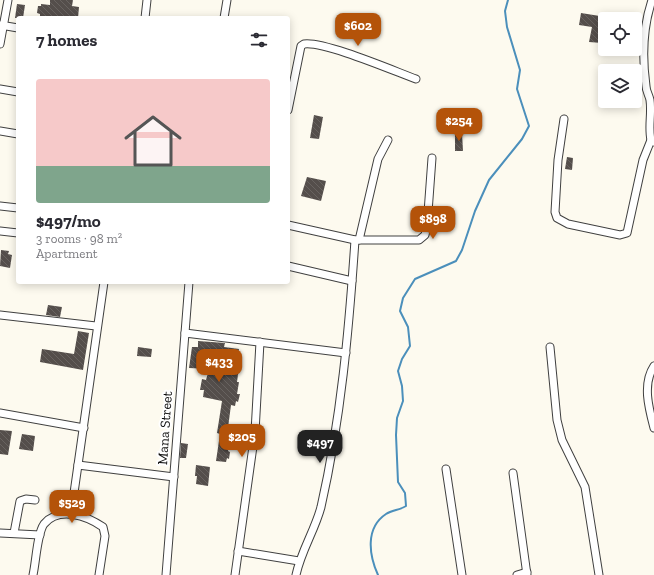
<!DOCTYPE html>
<meta charset="utf-8">
<style>
body{margin:0;font-family:"Zilla Slab",serif;background:#f2f2f3;color:#2b2b33;height:100vh;display:flex;flex-direction:column;font-size:15px;white-space:nowrap}
*{box-sizing:border-box;margin:0}
p{font-size:13px;color:#7c7c81}
.icon{flex:none;width:22px;height:22px;fill:none;stroke:currentColor;stroke-width:2;stroke-linecap:round;stroke-linejoin:round}
.map{position:relative;flex:1;overflow:hidden}
.details{position:absolute;left:16px;top:16px;width:274px;height:268px;display:flex;flex-direction:column;background:#fff;border-radius:4px;box-shadow:0 2px 10px #0003}
.details>*{flex:none}
.controls{position:absolute;left:598px;top:12px;display:grid;gap:8px}
.controls a{display:grid;place-items:center;width:44px;height:44px;border-radius:4px;background:#fff;box-shadow:0 2px 10px #0003;font-size:20px}
.price{position:absolute;translate:-50% -34px;padding:0 9px;border-radius:8px;background:#b45309;color:#fff;font-size:13px;line-height:26px;filter:drop-shadow(0 1px 2px #0008)}
.price::after{content:'';position:absolute;left:50%;top:24px;width:12px;height:9px;margin-left:-6px;background:inherit;clip-path:polygon(0 0,100% 0,50% 100%)}
.price.selected{background:#222;color:#fff}
ul{padding:0;list-style:none}
li{display:grid;align-content:center;gap:8px;height:212px;padding:0 20px}
li+li{border-top:1px solid #e1e1e2}
li span{display:grid;place-items:center;height:124px;border-radius:4px;color:#555}
li>.icon{margin-inline-start:auto}
span .icon{width:72px;height:72px;fill:#fffc;stroke-width:1}
li b{font-size:17px}
h2{display:flex;justify-content:space-between;align-items:center;height:48px;padding:0 20px;font-size:17px}
.map>svg:first-child{display:block}
.lines{fill:none;stroke-linecap:round;stroke-linejoin:round}
.stream{stroke:#4b8fbb;stroke-width:2}
.building{fill:url(#building-back-hatch)}
.minor-casing{stroke:#404040;stroke-width:9}
.minor{stroke:#fff;stroke-width:7}
.labels{text-anchor:middle;dominant-baseline:central;stroke-width:4;stroke-linejoin:round;paint-order:stroke}
.street-label{font-size:14px;fill:#0d0d0d;stroke:#fff}
</style>
<div class="map">
<svg width="654" height="575" viewBox="0 0 654 575">
<defs>
<pattern id="building-back-hatch" width="6" height="6" patternUnits="userSpaceOnUse"><rect width="6" height="6" fill="#544e4b"/><path d="M-1 5l2 2M0 0l6 6M5-1l2 2" fill="none" stroke="#686360"/></pattern>
</defs>
<rect width="100%" height="100%" fill="#fdfaef"/>
<g class="lines">
<path class="stream" d="M378,575C369,555 365,528 386,514C392,510 400,510 406,506L405,493L398,482L396,435L397,418L403,401L402,386L398,371L402,359L410,346L408,327L400,311L403,298L415,279L456,261L462,250L475,211L489,180L522,139L529,126L517,89L520,70L507,27L505,11L508,0"/>
</g>
<g class="building">
<polygon points="50,0 73,0 72,6 79,7 78,18 53,16 52,18 40,18 40,14 37,13 38,6 41,6 41,4 50,5"/>
<polygon points="17,4 25,5 23,18 15,18"/>
<polygon points="581,13 606,17 602,43 589,42 592,27 579,25"/>
<polygon points="314,115 323,117 319,139 310,138"/>
<polygon points="455,133 462,133 463,151 455,151"/>
<polygon points="567,157 573,158 572,170 565,169"/>
<polygon points="307,177 326,181 321,201 301,196"/>
<polygon points="1,250 9,251 8,254 12,255 10,268 0,266"/>
<polygon points="48,305 62,307 60,317 46,315"/>
<polygon points="78,331 89,333 83,370 40,362 42,349 74,354"/>
<polygon points="198,341 225,343 224,347 239,349 237,359 240,360 237,382 239,382 237,394 240,394 238,402 236,401 235,406 231,405 226,443 229,444 228,451 230,452 229,459 227,458 226,462 216,461 220,434 217,433 222,401 203,397 204,390 200,390 202,379 206,380 209,369 189,368 192,347 198,347"/>
<polygon points="138,347 152,349 151,357 137,356"/>
<polygon points="0,430 12,431 8,455 0,454"/>
<polygon points="22,434 35,436 33,451 19,449"/>
<polygon points="181,443 188,444 186,458 180,458"/>
<polygon points="196,465 210,467 208,486 196,484 197,476 195,476"/>
</g>
<g class="lines">
<defs>
<g id="minor">
<path d="M652,0C643,27 642,57 646,86C646,91 649,95 650,100C652,114 648,127 651,140L654,142"/>
<polyline points="145,18 147,0"/>
<polyline points="224,18 227,0"/>
<polyline points="0,25 18,28"/>
<polyline points="0,44 8,0"/>
<polyline points="0,89 18,92"/>
<path d="M288,110L301,46L304,44C324,41 394,71 416,79"/>
<polyline points="564,119 558,160 555,212 557,218 568,224 620,235 627,233 643,160 651,140"/>
<polyline points="0,131 18,134"/>
<polyline points="0,206 18,208"/>
<polyline points="288,225 355,240 419,240 425,235 427,226 432,158"/>
<polyline points="0,231 18,233"/>
<polyline points="359,240 378,159 388,140"/>
<polyline points="288,266 352,281"/>
<polyline points="0,315 96,326"/>
<polyline points="185,333 346,353"/>
<polyline points="550,347 557,420 562,440 585,487 599,575"/>
<path d="M654,366C642,384 649,409 654,428"/>
<polyline points="0,413 84,428"/>
<polyline points="78,465 174,477"/>
<polyline points="446,469 462,575"/>
<polyline points="513,473 527,575"/>
<polyline points="71,514 104,282"/>
<polyline points="0,533 40,535"/>
<polyline points="14,533 20,501 26,499 35,500"/>
<polyline points="238,551 299,561"/>
<path d="M33,575C36,562 37,534 44,524C59,506 87,516 103,527L105,536L99,575"/>
<polyline points="166,575 189,282"/>
<polyline points="235,575 255,432 260,342"/>
<path d="M296,575C301,551 315,530 321,507C341,419 349,329 355,240"/>
<polyline points="517,575 527,572"/>
</g>
</defs>
<use href="#minor" class="minor-casing"/>
<use href="#minor" class="minor"/>
</g>
<g class="labels">
<g class="street-label">
<text transform="translate(165 428) rotate(-86)">Mana Street</text>
</g>
</g>
</svg>
<div class="controls">
<a><svg class="icon" aria-label="locate" viewBox="0 0 24 24"><circle cx="12" cy="12" r="6"/><path d="M12 2v4M12 18v4M2 12h4M18 12h4"/></svg></a>
<a><svg class="icon" aria-label="layers" viewBox="0 0 24 24"><path d="M12 4l9 5-9 5-9-5zM3 14l9 5 9-5"/></svg></a>
</div>
<b class="price" style="left:358px;top:47px">$602</b>
<b class="price" style="left:459px;top:142px">$254</b>
<b class="price" style="left:433px;top:240px">$898</b>
<b class="price" style="left:219px;top:383px">$433</b>
<b class="price" style="left:242px;top:458px">$205</b>
<b class="price selected" style="left:320px;top:464px">$497</b>
<b class="price" style="left:72px;top:524px">$529</b>
<section class="details">
<h2>7 homes<svg class="icon" aria-label="filters" viewBox="0 0 24 24"><path d="M4 7h16M4 17h16"/><circle cx="9" cy="7" r="2"/><circle cx="15" cy="17" r="2"/></svg></h2>
<ul>
<li><span style="background:linear-gradient(#f6c9c9 70%,#7fa58c 0)"><svg class="icon" aria-label="home" viewBox="0 0 24 24"><path d="M3 11l9-7 9 7M6 9v11h12V9"/></svg></span><div><b>$497/mo</b><p>3 rooms · 98 m²</p><p>Apartment</p></div></li>
</ul>
</section>
</div>
